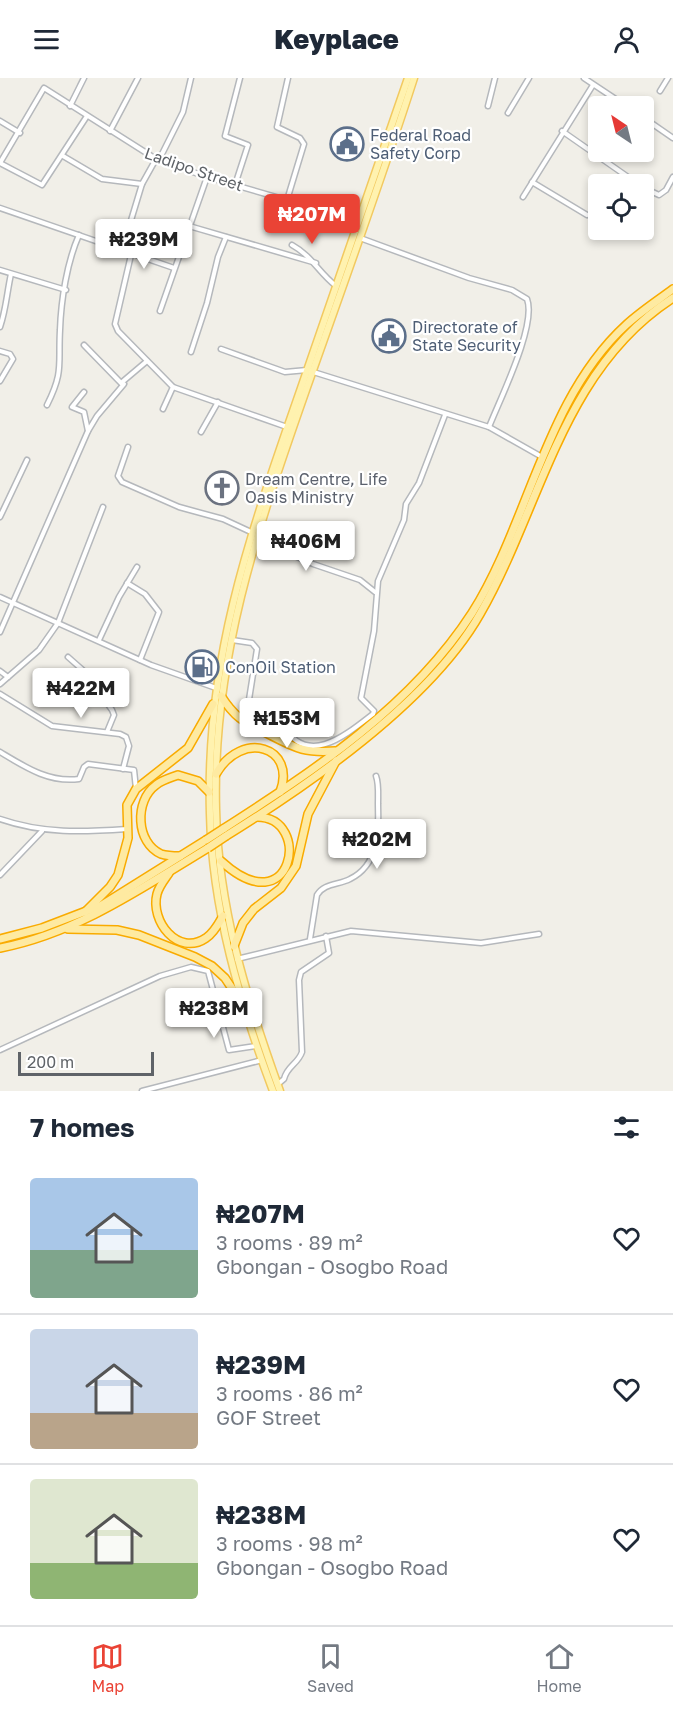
<!DOCTYPE html>
<meta charset="utf-8">
<style>
body{margin:0;font-family:"Golos Text",sans-serif;background:#f6f6f7;color:#1f2937;height:100vh;display:flex;flex-direction:column;font-size:22px;white-space:nowrap}
*{box-sizing:border-box;margin:0}
p{font-size:20px;color:#747a83}
.icon{flex:none;width:33px;height:33px;fill:none;stroke:currentColor;stroke-width:2;stroke-linecap:round;stroke-linejoin:round}
.map{position:relative;height:1013px;overflow:hidden}
.sheet{display:flex;flex-direction:column;background:#fff;flex:1}
.sheet>*{flex:none}
.needle{width:39px;rotate:325deg}
.controls{position:absolute;left:588px;top:18px;display:grid;gap:12px}
.controls a{display:grid;place-items:center;width:66px;height:66px;border-radius:6px;background:#fff;box-shadow:0 3px 9px #0003;font-size:30px}
.scale{position:absolute;left:18px;bottom:15px;width:136px;box-sizing:border-box;padding-left:6px;border:3px solid #5f6368;border-top:0;font-size:16px;line-height:21px;white-space:nowrap;color:#5f6368;-webkit-text-stroke:4px #fff;paint-order:stroke}
.price{position:absolute;translate:-50% -51px;padding:0 14px;border-radius:6px;background:#fff;color:#222;font-size:20px;line-height:39px;filter:drop-shadow(0 2px 3px #0008)}
.price::after{content:'';position:absolute;left:50%;top:36px;width:18px;height:14px;margin-left:-9px;background:inherit;clip-path:polygon(0 0,100% 0,50% 100%)}
.price.selected{background:#ea4335;color:#fff}
ul{padding:0;list-style:none}
li{display:flex;align-items:center;gap:18px;height:150px;padding:0 30px}
li+li{border-top:2px solid #e0e1e3}
li span{display:grid;place-items:center;flex:none;width:168px;height:120px;border-radius:6px;color:#555}
li>.icon{margin-inline-start:auto}
span .icon{width:72px;height:72px;fill:#fffc;stroke-width:1}
li b{font-size:26px}
h2{display:flex;justify-content:space-between;align-items:center;height:72px;padding:0 30px;font-size:26px}
header{display:flex;justify-content:space-between;align-items:center;height:78px;padding:0 30px;background:#fff;font-size:27px;font-weight:800}
.tabs{display:flex;justify-content:space-around;align-items:center;height:84px;border-top:2px solid #e0e1e3;background:#fff;font-size:16px;color:#747a83}
.tabs a{display:grid;justify-items:center;gap:3px}
.tabs .selected{color:#ea4335}
.map>svg:first-child{display:block}
.lines{fill:none;stroke-linecap:round;stroke-linejoin:round}
.minor-casing{stroke:#b5b8bc;stroke-width:7}
.primary-casing{stroke:#f2c960;stroke-width:9}
.trunk-casing{stroke:#f9ab00;stroke-width:10}
.minor{stroke:#fff;stroke-width:4}
.primary{stroke:#fff2af;stroke-width:6}
.trunk{stroke:#feeaa1;stroke-width:7}
.trunk-bridge-casing{stroke:#f9ab00;stroke-width:10;stroke-linecap:butt}
.trunk-bridge{stroke:#feeaa1;stroke-width:7}
.labels{text-anchor:middle;dominant-baseline:central;stroke-width:4.5;stroke-linejoin:round;paint-order:stroke}
.service-label{font-size:16px;fill:#4e5e75;stroke:#fff;text-anchor:start}
.street-label{font-size:16px;fill:#5f6368;stroke:#fff}
.worship-label{font-size:16px;fill:#5b616d;stroke:#fff;text-anchor:start}
</style>
<header><svg class="icon" aria-label="menu" viewBox="0 0 24 24"><path d="M4 6h16M4 12h16M4 18h16"/></svg>Keyplace<svg class="icon" aria-label="person" viewBox="0 0 24 24"><circle cx="12" cy="8" r="4"/><path d="M4 21q1-7 8-7t8 7"/></svg></header>
<div class="map">
<svg width="673" height="1013" viewBox="0 0 673 1013">
<rect width="100%" height="100%" fill="#f1efe8"/>
<g class="lines">
<defs>
<g id="minor">
<polyline points="584,0 626,28"/>
<polyline points="660,13 668,0"/>
<polyline points="70,28 84,0"/>
<polyline points="488,28 495,0"/>
<polyline points="508,35 529,0"/>
<polyline points="644,40 673,60"/>
<polyline points="0,43 20,55"/>
<polyline points="110,53 138,0"/>
<polyline points="562,53 638,106"/>
<polyline points="63,78 102,101 142,106"/>
<polyline points="159,82 183,34 191,0"/>
<polyline points="0,85 44,10 156,81 207,99 359,143"/>
<polyline points="0,85 42,107 87,38"/>
<polyline points="532,104 587,137"/>
<polyline points="235,107 248,67 225,58 240,0"/>
<polyline points="644,110 659,117 666,112 673,99"/>
<polyline points="523,119 593,7"/>
<polyline points="287,122 304,66 300,60 277,49 288,0"/>
<polyline points="0,130 174,190"/>
<polyline points="189,148 316,185"/>
<path d="M360,160L469,200L512,212L527,221C537,247 500,321 489,349"/>
<path d="M292,167C312,178 319,195 336,208"/>
<polyline points="122,172 142,106 156,81"/>
<polyline points="131,177 115,246 118,253 173,309 287,349"/>
<polyline points="0,192 66,212"/>
<polyline points="160,233 207,99"/>
<path d="M0,249C6,232 7,214 11,196"/>
<polyline points="84,267 121,305 147,283"/>
<polyline points="221,271 285,294 307,292 489,349 542,379"/>
<polyline points="0,273 10,276 13,281 0,303"/>
<polyline points="191,274 207,225 218,179 226,159"/>
<path d="M47,327C64,293 58,287 60,252C61,222 67,184 79,157"/>
<polyline points="163,331 173,309"/>
<polyline points="88,353 97,338 124,306"/>
<polyline points="201,354 218,324"/>
<polyline points="128,369 118,398 122,404 179,429 223,441 251,454"/>
<polyline points="0,439 27,382"/>
<polyline points="257,461 313,486 360,502 375,514"/>
<polyline points="127,505 145,516 159,534 140,582"/>
<polyline points="0,519 151,587 216,610"/>
<polyline points="0,554 88,353 84,334 72,329 84,314"/>
<polyline points="99,562 119,519 137,489"/>
<path d="M232,562L252,565L257,571L247,634L257,640L283,647C307,690 346,657 373,636L374,633L361,620L374,553L378,503L404,442L406,426L419,405L445,337"/>
<polyline points="68,579 85,594 112,632 114,637 107,654"/>
<polyline points="0,593 8,599"/>
<polyline points="0,606 39,572 58,545 103,429"/>
<polyline points="0,616 52,648 120,656 126,659 129,668 123,691"/>
<path d="M0,674C25,689 49,705 79,701L84,689L88,686L134,692L136,711"/>
<path d="M0,741C43,756 83,754 127,751"/>
<polyline points="0,797 42,753"/>
<path d="M310,861L317,817C324,805 339,807 350,801C379,787 379,753 378,726C378,716 379,706 376,698"/>
<polyline points="237,881 351,853 481,865 539,856"/>
<polyline points="0,972 160,898 191,889 208,893 229,972 256,968"/>
<path d="M278,1006L284,1001C287,988 298,986 302,974L299,902L301,894L329,875L326,858"/>
<polyline points="142,1013 262,982"/>
</g>
<g id="primary">
<path d="M273,1013C240,925 212,831 210,736C205,580 251,454 301,310C337,207 373,104 408,0"/>
<path d="M280,1013C247,922 218,829 216,731C212,583 257,452 305,315C342,210 380,106 414,0"/>
</g>
<g id="trunk">
<path d="M221,618C237,643 247,645 272,658C297,671 306,675 335,673"/>
<path d="M216,696C242,651 297,669 280,714"/>
<path d="M223,751C315,692 412,628 472,535C529,445 545,321 626,247C640,234 657,223 673,211"/>
<path d="M226,758C310,706 430,624 480,536C542,428 561,292 673,220"/>
<path d="M180,778C174,778 167,778 161,776C136,765 134,723 156,707C162,702 170,700 178,697L198,703L209,714"/>
<path d="M221,783C293,849 313,739 257,739"/>
<path d="M169,795C165,801 159,808 157,816C150,843 178,879 206,860C214,855 219,845 223,838"/>
<polyline points="85,834 110,809 118,797 128,760 127,727 136,711 188,670 213,626"/>
<polyline points="68,851 117,852 139,857 195,879 212,888 225,900 241,924"/>
<polyline points="0,861 42,850 102,827 206,762"/>
<polyline points="234,868 243,845 254,831 281,810 296,788 308,736 336,683"/>
<path d="M0,870C77,855 142,810 208,770"/>
</g>
</defs>
<use href="#minor" class="minor-casing"/>
<use href="#primary" class="primary-casing"/>
<use href="#trunk" class="trunk-casing"/>
<use href="#minor" class="minor"/>
<use href="#primary" class="primary"/>
<use href="#trunk" class="trunk"/>
<defs>
<g id="trunk-bridge">
<polyline points="206,762 223,751"/>
<polyline points="208,770 226,758"/>
</g>
</defs>
<use href="#trunk-bridge" class="trunk-bridge-casing"/>
<use href="#trunk-bridge" class="trunk-bridge"/>
</g>
<defs>
<symbol id="civic-ring" viewBox="-11 -11 22 22"><circle r="9.5" fill="#fff" stroke="#5c6f8a" stroke-width="1.5"/><path d="M-.6-6.5H3V-4.5H.6V-3L4-1V1h2V6H-6V1h2V-1L-.6-3ZM-1.2 2.5V6h2.4V2.5Z" fill="#5c6f8a"/></symbol>
<symbol id="church-ring" viewBox="-11 -11 22 22"><circle r="9.5" fill="#fff" stroke="#6b7280" stroke-width="1.5"/><path d="M-1.2-6h2.4v3.5h3.3v2.4h-3.3V6h-2.4V-.1h-3.3v-2.4h3.3Z" fill="#6b7280"/></symbol>
<symbol id="fuel-ring" viewBox="-11 -11 22 22"><circle r="9.5" fill="#fff" stroke="#5c6f8a" stroke-width="1.5"/><path d="M-5.5-6h7V0h2V4h1.3V-2.5L3-4.5l.8-.8L6-3V5H2.5V1h-1V6h-7ZM-4.2-4.7v3.2H.2V-4.7Z" fill="#5c6f8a"/></symbol>
</defs>
<g fill-rule="evenodd">
<use href="#civic-ring" x="328" y="47" width="38" height="38"/>
<use href="#civic-ring" x="370" y="239" width="38" height="38"/>
<use href="#church-ring" x="203" y="391" width="38" height="38"/>
<use href="#fuel-ring" x="183" y="570" width="38" height="38"/>
</g>
<g class="labels">
<g class="service-label">
<text x="370" y="57">Federal Road<tspan x="370" dy="18">Safety Corp</tspan></text>
<text x="412" y="249">Directorate of<tspan x="412" dy="18">State Security</tspan></text>
<text x="225" y="589">ConOil Station</text>
</g>
<g class="street-label">
<text transform="translate(194 91) rotate(19)">Ladipo Street</text>
</g>
<g class="worship-label">
<text x="245" y="401">Dream Centre, Life<tspan x="245" dy="18">Oasis Ministry</tspan></text>
</g>
</g>
</svg>
<div class="controls">
<a><svg class="needle" viewBox="-14 -14 28 28"><path d="M0-13l5 13h-10z" fill="#e53935"/><path d="M0 13l5-13h-10z" fill="#747a83"/></svg></a>
<a><svg class="icon" aria-label="locate" viewBox="0 0 24 24"><circle cx="12" cy="12" r="6"/><path d="M12 2v4M12 18v4M2 12h4M18 12h4"/></svg></a>
</div>
<div class="scale">200 m</div>
<b class="price selected" style="left:312px;top:167px">₦207M</b>
<b class="price" style="left:144px;top:192px">₦239M</b>
<b class="price" style="left:306px;top:494px">₦406M</b>
<b class="price" style="left:81px;top:641px">₦422M</b>
<b class="price" style="left:287px;top:671px">₦153M</b>
<b class="price" style="left:377px;top:792px">₦202M</b>
<b class="price" style="left:214px;top:961px">₦238M</b>
</div>
<section class="sheet">
<h2>7 homes<svg class="icon" aria-label="filters" viewBox="0 0 24 24"><path d="M4 7h16M4 17h16"/><circle cx="9" cy="7" r="2"/><circle cx="15" cy="17" r="2"/></svg></h2>
<ul>
<li><span style="background:linear-gradient(#a9c7e8 60%,#7fa58c 0)"><svg class="icon" aria-label="home" viewBox="0 0 24 24"><path d="M3 11l9-7 9 7M6 9v11h12V9"/></svg></span><div><b>₦207M</b><p>3 rooms · 89 m²</p><p>Gbongan - Osogbo Road</p></div><svg class="icon" aria-label="heart" viewBox="0 0 24 24"><path d="M12 20l-8-8c-3-5 5-10 8-4 3-6 11-1 8 4z"/></svg></li>
<li><span style="background:linear-gradient(#c9d6e8 70%,#b9a48a 0)"><svg class="icon" aria-label="home" viewBox="0 0 24 24"><path d="M3 11l9-7 9 7M6 9v11h12V9"/></svg></span><div><b>₦239M</b><p>3 rooms · 86 m²</p><p>GOF Street</p></div><svg class="icon" aria-label="heart" viewBox="0 0 24 24"><path d="M12 20l-8-8c-3-5 5-10 8-4 3-6 11-1 8 4z"/></svg></li>
<li><span style="background:linear-gradient(#dfe7d0 70%,#8fb573 0)"><svg class="icon" aria-label="home" viewBox="0 0 24 24"><path d="M3 11l9-7 9 7M6 9v11h12V9"/></svg></span><div><b>₦238M</b><p>3 rooms · 98 m²</p><p>Gbongan - Osogbo Road</p></div><svg class="icon" aria-label="heart" viewBox="0 0 24 24"><path d="M12 20l-8-8c-3-5 5-10 8-4 3-6 11-1 8 4z"/></svg></li>
</ul>
</section>
<nav class="tabs">
<a class="selected"><svg class="icon" aria-label="map" viewBox="0 0 24 24"><path d="M3 6l6-2 6 2 6-2v14l-6 2-6-2-6 2zM9 4v14M15 6v14"/></svg>Map</a>
<a><svg class="icon" aria-label="saved" viewBox="0 0 24 24"><path d="M7 4h10v16l-5-4-5 4z"/></svg>Saved</a>
<a><svg class="icon" aria-label="home" viewBox="0 0 24 24"><path d="M3 11l9-7 9 7M6 9v11h12V9"/></svg>Home</a>
</nav>
